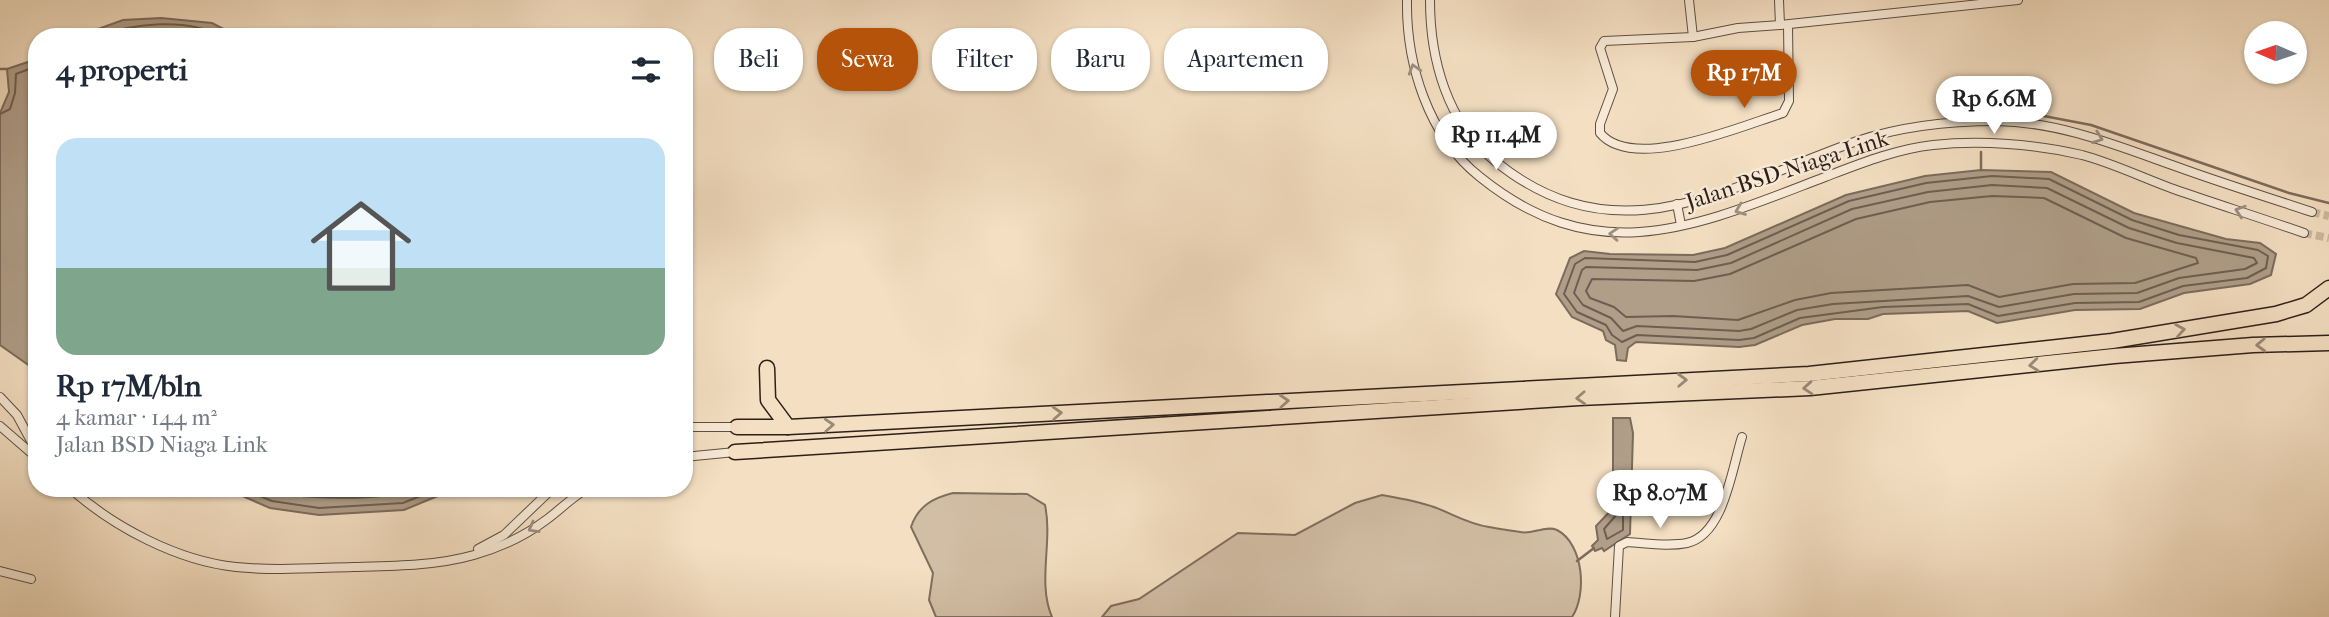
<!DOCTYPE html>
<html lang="id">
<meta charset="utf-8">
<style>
body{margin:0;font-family:"IM FELL French Canon",serif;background:#f2f2f3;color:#1f2937;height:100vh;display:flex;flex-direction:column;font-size:26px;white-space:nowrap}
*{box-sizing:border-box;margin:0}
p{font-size:23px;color:#747a83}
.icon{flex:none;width:38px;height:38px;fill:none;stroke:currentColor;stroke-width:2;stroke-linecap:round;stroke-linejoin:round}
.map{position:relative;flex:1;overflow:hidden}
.side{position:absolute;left:28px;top:28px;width:665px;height:469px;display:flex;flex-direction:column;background:#fff;border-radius:28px;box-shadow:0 2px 5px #0004}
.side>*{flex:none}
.hud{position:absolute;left:714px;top:28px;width:665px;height:63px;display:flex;gap:14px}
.needle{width:46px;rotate:272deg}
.tools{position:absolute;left:2244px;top:21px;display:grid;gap:14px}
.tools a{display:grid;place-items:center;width:63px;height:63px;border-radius:50%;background:#fff;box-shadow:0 2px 5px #0004;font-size:35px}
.price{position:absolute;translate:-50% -60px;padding:0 16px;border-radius:24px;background:#fff;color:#222;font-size:23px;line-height:46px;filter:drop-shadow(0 2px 4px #0008)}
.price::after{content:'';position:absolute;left:50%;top:42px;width:21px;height:16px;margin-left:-10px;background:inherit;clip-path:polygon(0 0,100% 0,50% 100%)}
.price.selected{background:#b45309;color:#fff}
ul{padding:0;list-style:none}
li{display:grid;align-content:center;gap:14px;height:371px;padding:0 28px}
li span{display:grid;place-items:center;height:217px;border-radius:21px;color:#555}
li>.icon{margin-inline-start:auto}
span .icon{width:126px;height:126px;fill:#fffc;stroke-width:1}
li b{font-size:30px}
h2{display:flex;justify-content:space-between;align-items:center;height:84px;padding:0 28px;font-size:30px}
.tag{padding:0 24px;border-radius:28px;background:#fff;box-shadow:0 2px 5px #0004;font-size:24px;line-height:63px}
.tag.selected{background:#b45309;color:#fff}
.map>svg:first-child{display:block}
.green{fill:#d2bea5;stroke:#7f6e5f;stroke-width:2}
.water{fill:#b09e89;stroke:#7b6b5c;stroke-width:2}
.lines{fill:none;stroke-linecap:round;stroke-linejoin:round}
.shore{stroke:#6e5e51;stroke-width:2}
.stream{stroke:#7b6b5c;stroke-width:2.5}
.street-tunnel{stroke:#ccb9a0;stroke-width:8;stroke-dasharray:8 4;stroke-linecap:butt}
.street-casing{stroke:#5e4f43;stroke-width:10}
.highway-casing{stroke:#2c1f19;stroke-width:17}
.street{stroke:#f8ead7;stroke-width:8}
.highway{stroke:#f4dfc2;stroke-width:14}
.oneway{stroke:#9c8f82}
.oneway2{stroke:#9a8976}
.labels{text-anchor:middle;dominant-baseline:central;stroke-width:5;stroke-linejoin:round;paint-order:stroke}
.street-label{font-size:23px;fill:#2c1f19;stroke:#f8ead7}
</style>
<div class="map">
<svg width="2329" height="617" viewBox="0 0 2329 617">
<rect width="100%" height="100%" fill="#f4dfc2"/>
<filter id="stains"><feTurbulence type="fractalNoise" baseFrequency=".00286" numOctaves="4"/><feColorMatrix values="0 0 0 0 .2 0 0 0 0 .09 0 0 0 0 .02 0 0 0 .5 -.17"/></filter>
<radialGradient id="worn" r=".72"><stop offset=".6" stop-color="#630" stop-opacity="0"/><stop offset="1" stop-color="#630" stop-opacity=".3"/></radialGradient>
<g class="green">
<path d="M953,493L1027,494L1045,505C1053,542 1037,582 1052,617H936L929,600L933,573L911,527C918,506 933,498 953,493Z"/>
<path d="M1382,495C1399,498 1417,501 1434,507C1453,514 1468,524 1489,527C1499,529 1509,530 1520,532C1532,535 1545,525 1557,530C1584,544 1587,595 1572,617H1102L1111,606L1139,599L1238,533L1295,535L1355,503Z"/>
</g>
<g class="water">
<polygon points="161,18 212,23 239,37 76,37 123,20"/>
<polygon points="37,59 37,371 0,345 0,113 9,92 7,69"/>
<polygon points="1981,170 2051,172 2134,213 2226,239 2260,243 2276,254 2271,275 2250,284 2184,293 2140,309 2075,310 1997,323 1968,311 1883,314 1868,319 1835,319 1802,325 1755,345 1739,347 1636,342 1628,348 1626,361 1617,360 1615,345 1606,340 1603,331 1572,317 1556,294 1570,258 1584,251 1610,254 1693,255 1725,248 1846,195 1925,176"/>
<polygon points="1613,418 1630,418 1633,433 1630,534 1604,551 1602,548 1595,551 1592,546 1598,540 1596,526 1613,508"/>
<polygon points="224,488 457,488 404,510 319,515 270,508"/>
</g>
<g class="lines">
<g class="shore">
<path d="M95,37C134,23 186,17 224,37"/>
<polyline points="122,37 161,33 193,37"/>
<polyline points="0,114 10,109 15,93 16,74 37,66"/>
<polygon points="1992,176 2049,179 2132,220 2179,235 2258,250 2268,256 2266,268 2247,278 2183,286 2139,302 2075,303 1998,316 1968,304 1883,307 1800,318 1754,338 1739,340 1637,335 1622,342 1612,335 1606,325 1577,312 1564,294 1575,264 1585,258 1695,262 1727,255 1849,201 1926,183"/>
<polygon points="1992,185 2047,188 2129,228 2177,243 2254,258 2257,263 2245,269 2179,278 2137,293 2074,294 1999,307 1968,296 1833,304 1797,310 1751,329 1739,331 1637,326 1623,331 1611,318 1583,305 1574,293 1582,270 1586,267 1697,270 1731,263 1852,209 1928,192"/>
<polygon points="1992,196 2044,198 2126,238 2196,258 2198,263 2135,283 2073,284 1999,297 1968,285 1831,293 1795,300 1738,320 1673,316 1626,317 1614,307 1590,298 1586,291 1592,279 1694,281 1730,274 1856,219 1930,202"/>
<polyline points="240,488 272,501 319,508 403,503 440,488"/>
<path d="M260,488C296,500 382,502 416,488"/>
<polygon points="1618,513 1623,515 1623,530 1607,539 1604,529"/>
</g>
<g class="stream">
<polyline points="0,69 7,69"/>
<polyline points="1981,116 1983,111 1997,107 2091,125 2289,193 2329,203"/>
<polyline points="1981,170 1981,152"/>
<polyline points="1577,561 1594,548"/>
</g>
<g class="street-tunnel">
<polyline points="2312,212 2329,216"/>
<polyline points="2304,233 2329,238"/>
</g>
<defs>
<g id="street">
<path d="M1407,0C1406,64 1428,136 1480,177C1599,273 1699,225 1825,177C1859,164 1896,149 1933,145C1980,140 2036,144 2082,155C2116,164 2149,181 2182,192C2223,206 2264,219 2304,233"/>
<path d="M1430,0C1430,59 1447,123 1495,161C1618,261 1730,186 1857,141C1902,126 1950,121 1997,121C2064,122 2125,149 2186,170C2228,185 2270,198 2312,212"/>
<polyline points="1689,0 1693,37"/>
<polyline points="1779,0 1780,25 2018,0"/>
<path d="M1780,25L1738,28L1693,37L1604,41L1600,48L1613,89L1600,124V133C1633,173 1741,126 1783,113L1789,101L1788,25"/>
<polyline points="1677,204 1681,225"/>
<polyline points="0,397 17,415 37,452"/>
<polyline points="0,426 37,458"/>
<polyline points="684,427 737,427"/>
<polyline points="684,457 735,452"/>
<path d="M70,488C113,527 178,561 236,567C275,571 314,568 353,567C393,566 435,566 474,555C498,548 525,536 546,520C560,510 572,497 588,488"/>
<polyline points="478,549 504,535 553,488"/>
<polyline points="0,571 31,579"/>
<path d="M1615,617L1619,546L1627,542C1646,543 1667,547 1687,543C1724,535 1732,468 1742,437"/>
</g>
<g id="highway">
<polyline points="767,368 768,400 788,427"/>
<polyline points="737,427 788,427 1809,374 2112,341 2276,314 2306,305 2329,288"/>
<polyline points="735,452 1579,398 1810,388 2114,356 2253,345 2329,343"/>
</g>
</defs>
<use href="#street" class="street-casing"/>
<use href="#highway" class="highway-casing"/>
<use href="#street" class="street"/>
<use href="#highway" class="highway"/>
</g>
<defs><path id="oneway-chevron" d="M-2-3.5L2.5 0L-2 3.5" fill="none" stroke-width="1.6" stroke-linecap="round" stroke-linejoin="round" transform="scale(1.75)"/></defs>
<g class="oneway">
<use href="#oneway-chevron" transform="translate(1414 69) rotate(-107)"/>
<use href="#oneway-chevron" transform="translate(2098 138) rotate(20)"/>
<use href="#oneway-chevron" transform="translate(1740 210) rotate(159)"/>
<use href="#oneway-chevron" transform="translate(2240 211) rotate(-162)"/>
<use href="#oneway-chevron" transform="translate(1614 234) rotate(-176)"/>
<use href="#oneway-chevron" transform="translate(533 528) rotate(151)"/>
</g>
<g class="oneway2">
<use href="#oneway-chevron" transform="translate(2180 330) rotate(-9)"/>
<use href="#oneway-chevron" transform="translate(2261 345) rotate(178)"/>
<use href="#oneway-chevron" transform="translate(2034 365) rotate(174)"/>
<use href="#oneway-chevron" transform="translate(1682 380) rotate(-2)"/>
<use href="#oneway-chevron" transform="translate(1808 388) rotate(176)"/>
<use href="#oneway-chevron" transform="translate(1581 398) rotate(177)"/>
<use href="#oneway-chevron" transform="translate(1284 401) rotate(-3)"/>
<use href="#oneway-chevron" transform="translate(1057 413) rotate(-3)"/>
<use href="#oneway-chevron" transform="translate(829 425) rotate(-3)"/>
</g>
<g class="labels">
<g class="street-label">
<text transform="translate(1787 170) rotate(-18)">Jalan BSD Niaga Link</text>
</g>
</g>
<rect width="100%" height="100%" filter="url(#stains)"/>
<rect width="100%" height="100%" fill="url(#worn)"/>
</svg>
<div class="tools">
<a><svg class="needle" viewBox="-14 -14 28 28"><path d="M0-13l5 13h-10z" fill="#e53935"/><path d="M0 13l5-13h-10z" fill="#747a83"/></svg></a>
</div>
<b class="price selected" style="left:1744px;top:110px">Rp 17M</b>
<b class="price" style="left:1994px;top:136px">Rp 6.6M</b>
<b class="price" style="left:1496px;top:172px">Rp 11.4M</b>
<b class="price" style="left:1660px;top:530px">Rp 8.07M</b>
<div class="hud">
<a class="tag">Beli</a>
<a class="tag selected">Sewa</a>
<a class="tag">Filter</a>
<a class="tag">Baru</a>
<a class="tag">Apartemen</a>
</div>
<section class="side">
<h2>4 properti<svg class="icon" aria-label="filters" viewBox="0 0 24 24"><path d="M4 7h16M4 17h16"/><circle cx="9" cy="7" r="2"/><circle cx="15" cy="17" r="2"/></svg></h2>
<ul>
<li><span style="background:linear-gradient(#bfe0f5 60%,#7fa58c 0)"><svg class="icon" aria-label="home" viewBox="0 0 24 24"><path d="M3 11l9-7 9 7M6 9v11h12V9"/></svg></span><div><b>Rp 17M/bln</b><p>4 kamar · 144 m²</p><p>Jalan BSD Niaga Link</p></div></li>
</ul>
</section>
</div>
